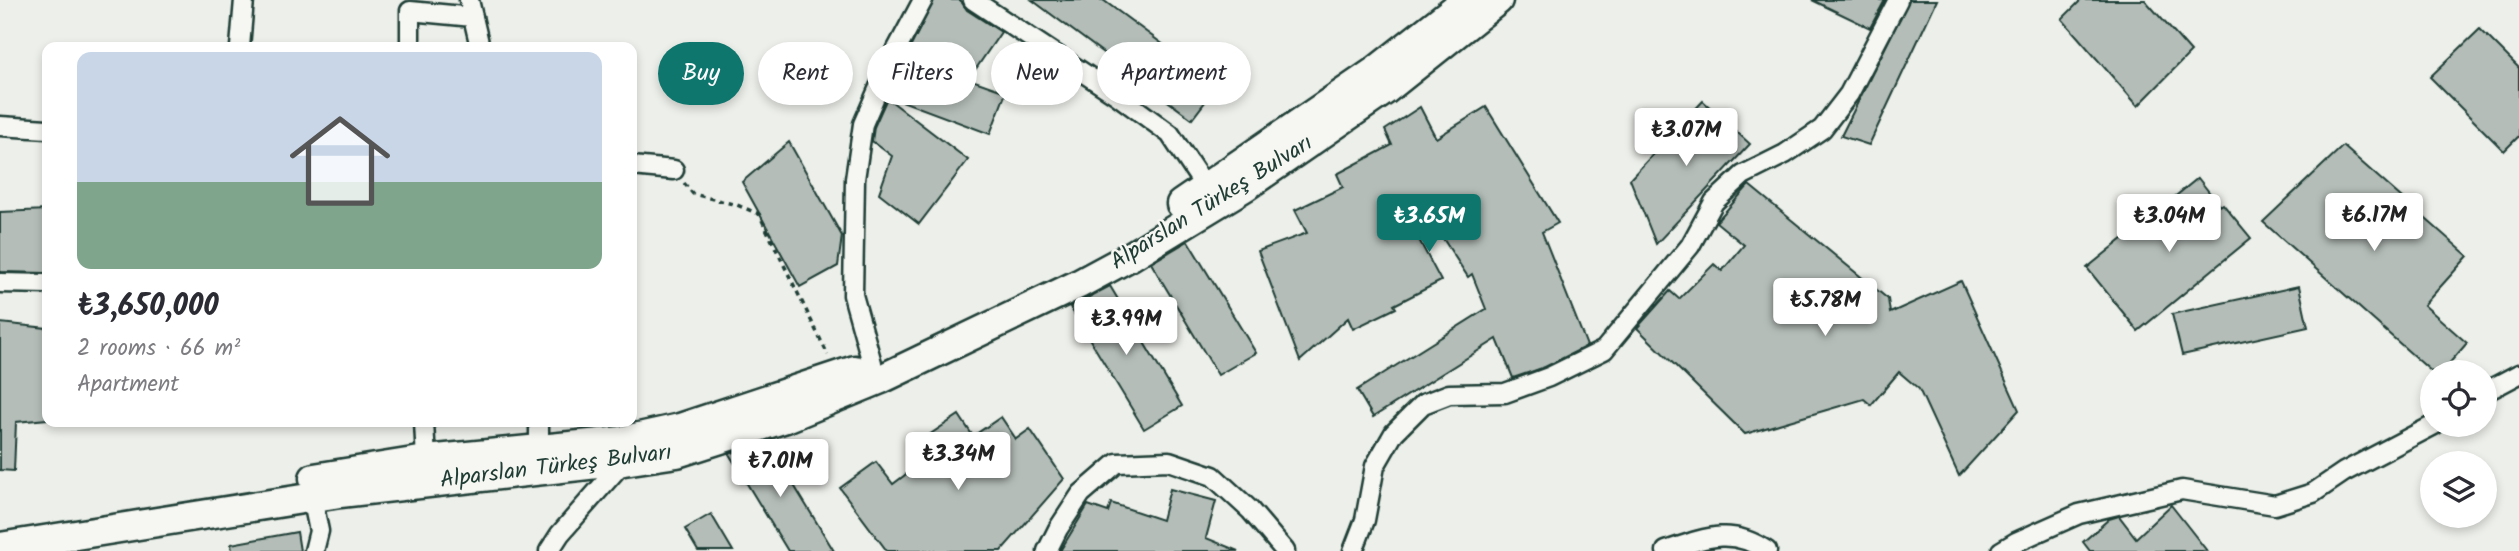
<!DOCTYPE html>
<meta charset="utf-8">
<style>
body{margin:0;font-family:Kalam,sans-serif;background:#f7f7f7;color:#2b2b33;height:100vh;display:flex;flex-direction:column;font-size:26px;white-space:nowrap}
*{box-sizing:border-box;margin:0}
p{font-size:23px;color:#7c7c81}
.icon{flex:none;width:38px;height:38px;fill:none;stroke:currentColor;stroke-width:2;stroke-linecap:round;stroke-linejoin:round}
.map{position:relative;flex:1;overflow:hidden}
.side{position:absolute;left:42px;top:42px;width:595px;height:385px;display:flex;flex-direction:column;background:#fff;border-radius:14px;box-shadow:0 4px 10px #0003}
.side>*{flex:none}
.guide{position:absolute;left:658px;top:42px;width:665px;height:63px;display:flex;gap:14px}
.fabs{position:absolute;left:2420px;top:360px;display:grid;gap:14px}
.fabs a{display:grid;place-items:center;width:77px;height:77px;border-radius:50%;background:#fff;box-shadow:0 4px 10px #0003;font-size:35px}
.price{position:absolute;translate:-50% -60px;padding:0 16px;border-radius:7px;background:#fff;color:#222;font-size:23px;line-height:46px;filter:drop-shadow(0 2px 4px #0008)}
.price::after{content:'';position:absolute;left:50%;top:42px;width:21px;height:16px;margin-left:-10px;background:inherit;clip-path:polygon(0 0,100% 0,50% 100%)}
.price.active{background:#0f766e;color:#fff}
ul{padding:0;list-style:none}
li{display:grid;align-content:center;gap:14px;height:371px;padding:0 35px}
li span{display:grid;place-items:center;height:217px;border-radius:14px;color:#555}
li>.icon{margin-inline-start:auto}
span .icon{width:126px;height:126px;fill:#fffc;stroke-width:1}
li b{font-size:30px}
.tag{padding:0 24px;border-radius:32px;background:#fff;box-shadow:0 4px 10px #0003;font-size:24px;line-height:63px}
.tag.active{background:#0f766e;color:#fff}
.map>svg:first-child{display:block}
.building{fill:#b4bdb8;stroke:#1f3d34;stroke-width:2}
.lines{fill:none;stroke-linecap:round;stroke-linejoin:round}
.minor-casing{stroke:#1f3d34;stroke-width:23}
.primary-casing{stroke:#1f3d34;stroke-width:33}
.path{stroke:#1f3d34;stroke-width:3.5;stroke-dasharray:5 5;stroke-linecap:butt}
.minor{stroke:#f6f6f2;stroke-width:18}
.primary{stroke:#f6f6f2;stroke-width:28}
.labels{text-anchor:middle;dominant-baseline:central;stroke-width:5;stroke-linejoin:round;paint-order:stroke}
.street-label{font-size:23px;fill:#1f3d34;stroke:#f6f6f2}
</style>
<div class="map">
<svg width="2519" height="551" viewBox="0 0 2519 551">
<rect width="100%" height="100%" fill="#edefea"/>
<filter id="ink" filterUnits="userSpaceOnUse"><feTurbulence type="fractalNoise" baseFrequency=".0143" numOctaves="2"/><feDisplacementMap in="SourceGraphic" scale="14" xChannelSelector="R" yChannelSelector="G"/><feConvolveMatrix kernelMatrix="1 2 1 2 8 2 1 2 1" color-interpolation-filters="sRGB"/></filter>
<g filter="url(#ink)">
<g class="building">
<polygon points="934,0 960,0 967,10 1001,32 969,79 1006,92 990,134 891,97 908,52"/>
<polygon points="1032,0 1103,0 1218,85 1192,119"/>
<polygon points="1812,0 1885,0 1870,28"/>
<polygon points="1909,0 1937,0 1869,145 1841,136"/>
<polygon points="2081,0 2145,0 2191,52 2138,106 2062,19"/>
<polygon points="2480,29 2519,68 2519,136 2504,151 2430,77"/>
<polygon points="887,98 968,160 919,224 879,193 892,156 872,141 874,127"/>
<polygon points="1703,101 1750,144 1656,244 1630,179"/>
<polygon points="1420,107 1436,138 1486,107 1558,223 1542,232 1587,346 1545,367 1513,378 1497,339 1373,417 1357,390 1486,309 1472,274 1468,277 1416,197 1401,206 1441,281 1394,305 1396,308 1353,329 1348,318 1300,361 1258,251 1307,233 1295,210 1343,187 1337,174 1392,145 1385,130"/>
<polygon points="789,142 842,236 838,266 800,287 742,182"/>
<polygon points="2343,146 2468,256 2424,305 2467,343 2441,373 2433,373 2263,222"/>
<polygon points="2198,178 2220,206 2223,204 2251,238 2138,331 2087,268"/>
<polygon points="1749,185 1888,299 1890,313 1961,281 2019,410 1959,476 1919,389 1899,372 1871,405 1864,399 1745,434 1637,328 1670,291 1679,299 1714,264 1722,271 1744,245 1716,222"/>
<polygon points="47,210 47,273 0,272 0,212"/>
<polygon points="1188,241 1256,353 1218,375 1151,263"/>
<polygon points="1110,286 1182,406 1144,429 1070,307"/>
<polygon points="2299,286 2308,327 2182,355 2172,314"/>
<polygon points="0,323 47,328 47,419 16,422 14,471 0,470"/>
<polygon points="959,415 973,436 1001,417 1016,439 1030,429 1064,479 1001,551 887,551 840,488 876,462 893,484 933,454 923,439"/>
<polygon points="767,441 834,551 788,551 729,454"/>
<polygon points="1170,489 1216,501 1206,538 1238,551 1060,551 1088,505 1108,512 1111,503 1162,520"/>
<polygon points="2171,505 2207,551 2090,551 2083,542 2109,519 2119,516 2136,538"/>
<polygon points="711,514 733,551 698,551 685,529"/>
<polygon points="297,532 300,551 232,551 231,544"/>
</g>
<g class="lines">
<defs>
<g id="minor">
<polyline points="469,0 480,47"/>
<polyline points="973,0 1117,95 1170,134 1206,188"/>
<polyline points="240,47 244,0"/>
<polyline points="410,47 410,11 473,17"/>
<polyline points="0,126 47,129"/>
<polyline points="632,166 674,170"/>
<polyline points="0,283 47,284"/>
<polyline points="872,363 853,295 855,179 863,124 890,62 923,0"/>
<polyline points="2485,392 2519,374"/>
<polyline points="424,422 426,460"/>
<polyline points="539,448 539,422"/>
<polyline points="312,497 319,531 314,551"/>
<polyline points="549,551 560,534 624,461"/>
<polyline points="1047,551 1058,529 1081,494 1117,463 1169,461 1213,476 1250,510 1285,551"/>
<polyline points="1353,551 1365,520 1375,466 1394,433 1423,404 1449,394 1505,393 1549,377 1604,350 1690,246 1714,202 1743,175 1785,154 1822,129 1849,94 1898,0"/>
<path d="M1666,551C1704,538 1731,526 1767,551"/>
<polyline points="2001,551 2016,542 2079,514 2182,490 2275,505 2313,493 2344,472 2434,425"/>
</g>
<g id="primary">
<polyline points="1181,204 1377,70 1466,0"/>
<polyline points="314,478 426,460 621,441 680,428 855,370"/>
<polyline points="0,547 340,493 624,461 677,453 786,418 881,379 1079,284 1131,256 1246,186 1384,91 1498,0"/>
</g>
</defs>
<use href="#minor" class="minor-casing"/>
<use href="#primary" class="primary-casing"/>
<polyline class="path" points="684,183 693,194 737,205 759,214 828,355"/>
<use href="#minor" class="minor"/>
<use href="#primary" class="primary"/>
</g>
</g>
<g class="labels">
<g class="street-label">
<text transform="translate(1212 203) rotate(-32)">Alparslan Türkeş Bulvarı</text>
<text transform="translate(556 467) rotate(-7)">Alparslan Türkeş Bulvarı</text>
</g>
</g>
</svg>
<div class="fabs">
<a><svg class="icon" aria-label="locate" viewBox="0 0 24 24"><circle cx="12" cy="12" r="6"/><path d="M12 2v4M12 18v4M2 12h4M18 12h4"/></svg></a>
<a><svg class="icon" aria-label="layers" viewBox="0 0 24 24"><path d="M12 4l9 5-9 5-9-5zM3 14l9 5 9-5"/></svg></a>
</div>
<b class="price" style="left:1686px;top:168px">₺3.07M</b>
<b class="price" style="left:2374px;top:253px">₺6.17M</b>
<b class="price active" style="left:1429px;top:254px">₺3.65M</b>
<b class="price" style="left:2169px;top:254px">₺3.04M</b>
<b class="price" style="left:1825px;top:338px">₺5.78M</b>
<b class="price" style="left:1126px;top:357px">₺3.99M</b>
<b class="price" style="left:958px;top:492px">₺3.34M</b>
<b class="price" style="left:780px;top:499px">₺7.01M</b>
<div class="guide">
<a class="tag active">Buy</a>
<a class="tag">Rent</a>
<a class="tag">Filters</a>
<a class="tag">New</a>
<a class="tag">Apartment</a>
</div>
<section class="side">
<ul>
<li><span style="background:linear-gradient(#c9d6e8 60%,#7fa58c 0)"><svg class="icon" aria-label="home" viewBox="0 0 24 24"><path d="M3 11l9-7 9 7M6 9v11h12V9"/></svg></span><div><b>₺3,650,000</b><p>2 rooms · 66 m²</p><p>Apartment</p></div></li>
</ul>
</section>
</div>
